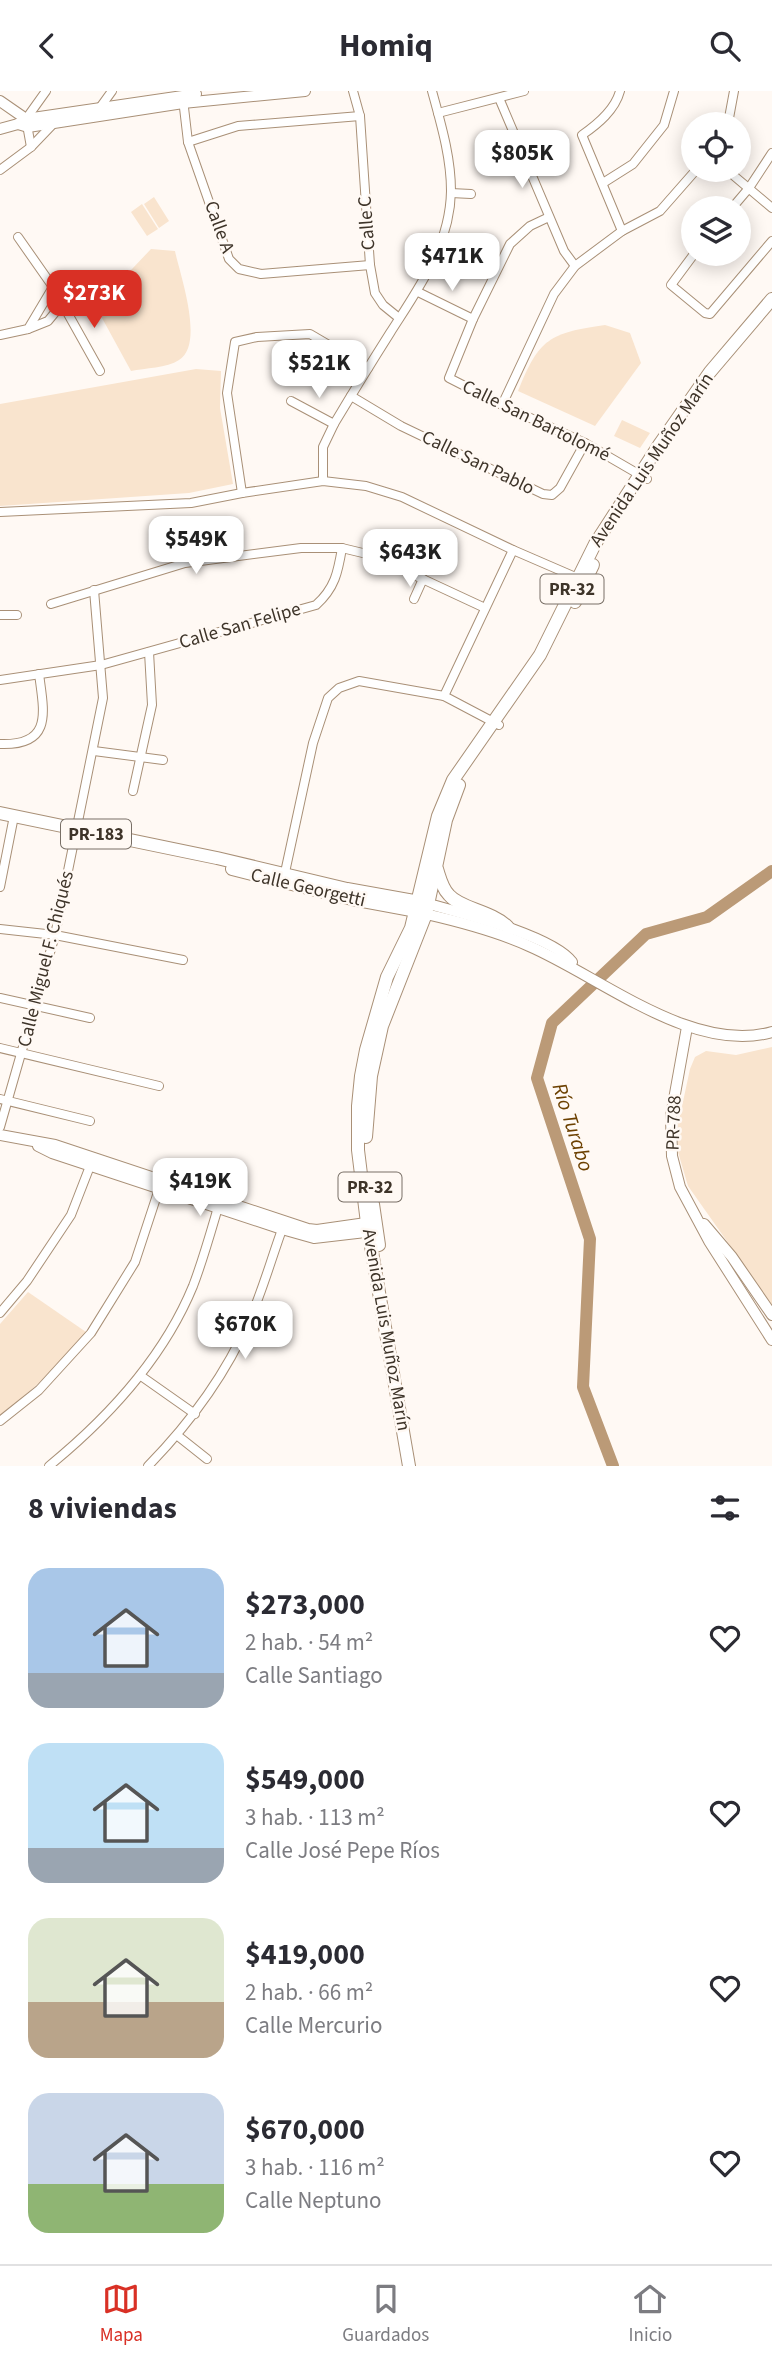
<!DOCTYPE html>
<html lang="es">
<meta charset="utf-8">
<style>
body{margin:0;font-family:"Source Sans 3",sans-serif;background:#f2f2f3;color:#2b2b33;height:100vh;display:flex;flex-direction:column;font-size:26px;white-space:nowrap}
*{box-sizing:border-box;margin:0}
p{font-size:23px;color:#7c7c81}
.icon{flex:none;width:38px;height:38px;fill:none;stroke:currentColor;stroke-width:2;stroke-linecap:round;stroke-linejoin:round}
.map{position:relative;height:1375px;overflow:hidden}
.sheet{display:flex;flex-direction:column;background:#fff;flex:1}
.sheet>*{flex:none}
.buttons{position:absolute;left:681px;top:21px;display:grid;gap:14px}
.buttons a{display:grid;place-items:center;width:70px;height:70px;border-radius:50%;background:#fff;box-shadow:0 4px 18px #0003;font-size:35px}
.price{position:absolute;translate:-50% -60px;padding:0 16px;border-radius:14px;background:#fff;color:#222;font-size:23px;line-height:46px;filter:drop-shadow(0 2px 4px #0008)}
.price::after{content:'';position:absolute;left:50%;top:42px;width:21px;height:16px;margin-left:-10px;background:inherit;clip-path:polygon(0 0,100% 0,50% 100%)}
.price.on{background:#d93025;color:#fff}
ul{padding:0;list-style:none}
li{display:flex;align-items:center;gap:21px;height:175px;padding:0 28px}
li span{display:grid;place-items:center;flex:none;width:196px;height:140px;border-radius:21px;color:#555}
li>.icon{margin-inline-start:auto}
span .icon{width:84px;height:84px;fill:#fffc;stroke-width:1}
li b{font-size:30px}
h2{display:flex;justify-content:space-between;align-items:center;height:84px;padding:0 28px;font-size:30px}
header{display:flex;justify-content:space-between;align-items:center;height:91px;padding:0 28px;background:#fff;font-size:32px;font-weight:700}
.menu{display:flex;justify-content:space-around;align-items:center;height:98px;border-top:2px solid #e1e1e2;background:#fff;font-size:19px;color:#7c7c81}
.menu a{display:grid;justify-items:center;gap:4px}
.menu .on{color:#d93025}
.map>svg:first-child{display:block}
.green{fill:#f9e4ce}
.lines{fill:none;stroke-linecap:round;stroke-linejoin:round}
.river{stroke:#bb9a77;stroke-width:12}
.street-casing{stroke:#a99077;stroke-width:10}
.secondary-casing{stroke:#a99077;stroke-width:12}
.primary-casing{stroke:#a99077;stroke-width:14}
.street{stroke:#fff;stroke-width:8}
.secondary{stroke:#fff;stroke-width:10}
.primary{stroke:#fff;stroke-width:12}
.labels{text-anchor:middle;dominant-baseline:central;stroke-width:5;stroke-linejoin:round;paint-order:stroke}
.shield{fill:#fff9f4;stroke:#786f66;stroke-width:2}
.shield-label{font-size:18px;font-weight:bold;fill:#3e3429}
.street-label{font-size:19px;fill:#3e3429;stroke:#fff9f4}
.water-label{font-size:21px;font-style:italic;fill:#6c4000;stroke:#fff9f4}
</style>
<header><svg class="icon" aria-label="back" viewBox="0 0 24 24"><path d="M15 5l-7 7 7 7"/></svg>Homiq<svg class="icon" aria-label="search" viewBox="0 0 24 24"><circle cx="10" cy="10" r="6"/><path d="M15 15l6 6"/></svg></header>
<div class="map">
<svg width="772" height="1375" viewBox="0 0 772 1375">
<rect width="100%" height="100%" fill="#fff9f4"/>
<g class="green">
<polygon points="154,106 169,130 159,137 144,113"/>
<polygon points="142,113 158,138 147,145 131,121"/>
<path d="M151,158L175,160C180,184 205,253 179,269C167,277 145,277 131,280L96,216Z"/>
<path d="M605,234L630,242L641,272L595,335L518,300C539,247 550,242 605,234Z"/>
<polygon points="196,278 221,280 220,317 233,393 189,402 0,415 0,313"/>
<polygon points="622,329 650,342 640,357 614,345"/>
<polygon points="772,956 772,1214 688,1095 678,1061 678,1034 690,978 695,966 706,960 736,964"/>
<path d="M28,1201L86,1241C61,1273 32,1300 0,1324V1233Z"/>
</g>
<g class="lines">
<polyline class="river" points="613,1375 583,1296 590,1148 537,987 552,932 646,843 707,826 772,780"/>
<defs>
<g id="street">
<polyline points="353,0 360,25 370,174 375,202 383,214 399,227"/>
<path d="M620,0C615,19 598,33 582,44L622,140"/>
<polyline points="499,7 564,160 575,175"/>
<polyline points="183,8 188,51 229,168 239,178 261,183 370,174"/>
<polyline points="99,18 112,0"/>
<polyline points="438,22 524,0"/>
<polyline points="725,33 729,27 734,0"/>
<polyline points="188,51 238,35 360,25"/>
<polyline points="31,56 26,28 46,0"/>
<polyline points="0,79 31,56 54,32"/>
<polyline points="727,79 772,117"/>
<polyline points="603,92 633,73 664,34 674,0"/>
<polyline points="451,102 471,103"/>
<polyline points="732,117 749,97 772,62"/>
<polyline points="549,126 530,135 510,153 473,228 449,287 502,314 585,352 647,388"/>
<polyline points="18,146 53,196 100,280"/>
<polyline points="694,163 671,194 705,222 710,223 772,150"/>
<polyline points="418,201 473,228"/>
<polyline points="28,238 48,230 62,213"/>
<polyline points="0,244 28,238 53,196"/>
<polyline points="351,305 401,335 543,403 552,404 560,397 585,352"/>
<polyline points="291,310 334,333"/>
<polyline points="502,314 554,203 575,175 622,140 660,120 696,79"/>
<path d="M323,390V356L334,333C352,303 371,272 390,242C418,198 450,155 451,100C451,66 441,33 432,0"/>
<polyline points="242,402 227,302 235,251 257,246 310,243 368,277"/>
<polyline points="0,421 191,412 242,402 323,390 366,395 402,406 513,459 580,488"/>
<polyline points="414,508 423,488"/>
<polyline points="51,513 185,472 301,457 342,457 371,464 485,517"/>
<polyline points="0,524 17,524"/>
<path d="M0,589L101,574L316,514C335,497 338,481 342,457"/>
<polyline points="444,605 513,459"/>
<path d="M0,653C53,655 44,621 39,583"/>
<polyline points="94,660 163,669"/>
<polyline points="133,700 152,614 149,561"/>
<polyline points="284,786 313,652 328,607 339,597 359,590 444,605 499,634"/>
<polyline points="0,796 14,725"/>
<polyline points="0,838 55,844 183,869"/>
<polyline points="0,907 90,927"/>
<polyline points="0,957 159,995"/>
<polyline points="0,1008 90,1030"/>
<polyline points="0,1036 55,844 103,607 94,499"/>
<polyline points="0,1222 27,1190 71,1124 92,1070"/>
<polyline points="141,1285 195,1323"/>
<polyline points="0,1330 39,1299 91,1242 135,1171 160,1095"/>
<polyline points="178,1345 207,1368"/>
<path d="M49,1375C109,1326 163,1268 193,1195C203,1169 211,1140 219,1113"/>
<path d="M148,1375C190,1332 225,1285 249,1230C263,1199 272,1165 284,1133"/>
</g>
<g id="secondary">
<polyline points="0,10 26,28"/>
<polyline points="18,33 28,36 183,12 305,0"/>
<polyline points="0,38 18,33 26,28 196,3"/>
<path d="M429,813C461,822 553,845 572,871"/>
<path d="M426,823C461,831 496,840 529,855C599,885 693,964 772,941"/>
<polyline points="687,936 671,1025 672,1065 680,1096 709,1150 772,1249"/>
<polyline points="0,1044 55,1054 308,1138 317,1139 373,1131"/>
<polyline points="38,1055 52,1062 282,1138 314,1147 374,1140"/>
<polyline points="704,1133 732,1166 772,1224"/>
</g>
<g id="primary">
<polyline points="575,511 593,474"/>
<polyline points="0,722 217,767 347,798 425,812"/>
<polyline points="232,778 352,808 422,821"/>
<path d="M437,778C440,787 442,797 449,804C461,818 490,819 508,836"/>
<polyline points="366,1046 371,985 382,935 426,823 446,729 459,694"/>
<polyline points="373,1113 379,1154"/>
<polyline points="409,1375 367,1132 358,1059 358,1015 361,985 366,959 387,886 411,837 438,725 453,689 540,564 595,453 659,354 710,281 772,208"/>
</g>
</defs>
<use href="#street" class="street-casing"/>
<use href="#secondary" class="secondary-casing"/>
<use href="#primary" class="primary-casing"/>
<use href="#street" class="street"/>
<use href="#secondary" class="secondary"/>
<use href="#primary" class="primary"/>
</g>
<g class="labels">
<g class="shield">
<rect x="540.5" y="483.5" width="63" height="29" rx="5"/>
<rect x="61" y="728.5" width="70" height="29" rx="5"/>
<rect x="338.5" y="1081.5" width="63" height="29" rx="5"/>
</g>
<g class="shield-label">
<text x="572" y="498">PR-32</text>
<text x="96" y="743">PR-183</text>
<text x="370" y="1096">PR-32</text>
</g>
<g class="street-label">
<text transform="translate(367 132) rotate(-94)">Calle C</text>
<text transform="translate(219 136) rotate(70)">Calle A</text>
<text transform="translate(536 330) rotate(26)">Calle San Bartolomé</text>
<text transform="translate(652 369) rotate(-56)">Avenida Luis Muñoz Marín</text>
<text transform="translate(478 372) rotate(26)">Calle San Pablo</text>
<text transform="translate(240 535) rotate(-16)">Calle San Felipe</text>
<text transform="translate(308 797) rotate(13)">Calle Georgetti</text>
<text transform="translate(46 868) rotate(-76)">Calle Miguel F. Chiqués</text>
<text transform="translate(674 1032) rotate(-88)">PR-788</text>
<text transform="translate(386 1239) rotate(80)">Avenida Luis Muñoz Marín</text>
</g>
<g class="water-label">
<text transform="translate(573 1036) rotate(72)">Río Turabo</text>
</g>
</g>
</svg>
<div class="buttons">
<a><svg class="icon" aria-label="locate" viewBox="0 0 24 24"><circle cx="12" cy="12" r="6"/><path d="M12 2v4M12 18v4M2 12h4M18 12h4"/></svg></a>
<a><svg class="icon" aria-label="layers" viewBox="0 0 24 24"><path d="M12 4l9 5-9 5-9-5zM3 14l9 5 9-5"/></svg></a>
</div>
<b class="price" style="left:522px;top:99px">$805K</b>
<b class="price" style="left:452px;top:202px">$471K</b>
<b class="price on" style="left:94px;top:239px">$273K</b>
<b class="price" style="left:319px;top:309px">$521K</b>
<b class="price" style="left:196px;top:485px">$549K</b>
<b class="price" style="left:410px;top:498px">$643K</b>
<b class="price" style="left:200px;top:1127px">$419K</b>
<b class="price" style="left:245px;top:1270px">$670K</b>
</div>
<section class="sheet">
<h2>8 viviendas<svg class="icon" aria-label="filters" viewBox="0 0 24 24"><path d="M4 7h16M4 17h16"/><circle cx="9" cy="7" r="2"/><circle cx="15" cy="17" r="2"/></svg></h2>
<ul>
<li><span style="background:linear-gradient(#a9c7e8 75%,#9aa5b1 0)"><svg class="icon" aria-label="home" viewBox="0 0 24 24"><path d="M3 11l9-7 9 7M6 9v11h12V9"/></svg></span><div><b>$273,000</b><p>2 hab. · 54 m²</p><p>Calle Santiago</p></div><svg class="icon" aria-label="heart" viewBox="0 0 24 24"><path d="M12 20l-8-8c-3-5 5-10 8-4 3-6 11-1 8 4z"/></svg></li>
<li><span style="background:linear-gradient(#bfe0f5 75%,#9aa5b1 0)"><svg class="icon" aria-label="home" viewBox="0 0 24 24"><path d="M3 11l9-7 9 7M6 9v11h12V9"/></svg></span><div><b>$549,000</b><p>3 hab. · 113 m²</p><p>Calle José Pepe Ríos</p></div><svg class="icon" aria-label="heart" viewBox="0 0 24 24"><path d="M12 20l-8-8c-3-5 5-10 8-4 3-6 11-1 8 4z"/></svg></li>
<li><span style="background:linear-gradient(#dfe7d0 60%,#b9a48a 0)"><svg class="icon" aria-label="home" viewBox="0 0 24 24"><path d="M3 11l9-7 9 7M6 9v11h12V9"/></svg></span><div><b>$419,000</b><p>2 hab. · 66 m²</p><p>Calle Mercurio</p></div><svg class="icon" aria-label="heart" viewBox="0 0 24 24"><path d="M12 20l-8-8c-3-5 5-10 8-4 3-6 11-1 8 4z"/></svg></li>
<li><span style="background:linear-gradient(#c9d6e8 65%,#8fb573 0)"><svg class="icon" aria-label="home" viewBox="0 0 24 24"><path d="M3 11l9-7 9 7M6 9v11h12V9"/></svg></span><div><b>$670,000</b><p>3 hab. · 116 m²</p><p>Calle Neptuno</p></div><svg class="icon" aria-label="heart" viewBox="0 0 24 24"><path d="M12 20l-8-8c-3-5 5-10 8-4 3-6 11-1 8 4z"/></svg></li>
</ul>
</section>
<nav class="menu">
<a class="on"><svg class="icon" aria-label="map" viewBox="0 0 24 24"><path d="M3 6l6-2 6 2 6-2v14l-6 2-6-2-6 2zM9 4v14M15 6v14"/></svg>Mapa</a>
<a><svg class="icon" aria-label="saved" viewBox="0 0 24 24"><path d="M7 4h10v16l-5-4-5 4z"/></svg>Guardados</a>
<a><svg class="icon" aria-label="home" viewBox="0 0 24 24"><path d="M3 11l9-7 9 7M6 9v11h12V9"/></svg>Inicio</a>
</nav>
